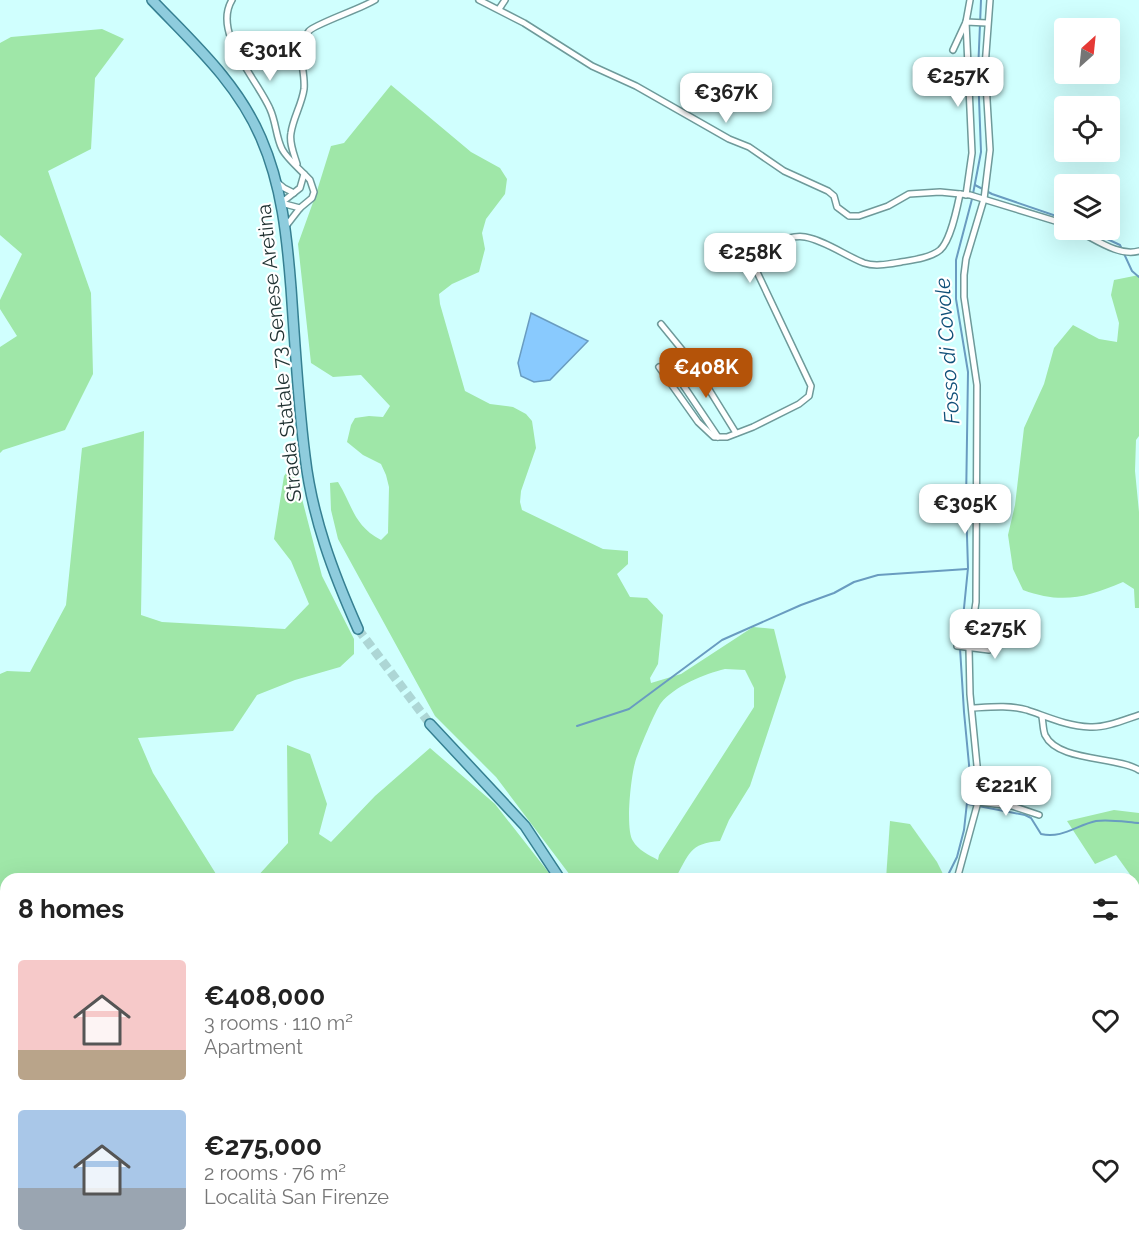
<!DOCTYPE html>
<meta charset="utf-8">
<style>
body{margin:0;font-family:Raleway,sans-serif;background:#f6f6f6;color:#222;height:100vh;display:flex;flex-direction:column;font-size:22px;white-space:nowrap}
*{box-sizing:border-box;margin:0}
p{font-size:20px;color:#767676}
.icon{flex:none;width:33px;height:33px;fill:none;stroke:currentColor;stroke-width:2;stroke-linecap:round;stroke-linejoin:round}
.map{position:relative;flex:1;overflow:hidden}
.panel{position:absolute;left:0px;top:873px;width:1140px;height:386px;display:flex;flex-direction:column;background:#fff;border-radius:18px 18px 0 0;box-shadow:0 6px 24px #0002}
.panel>*{flex:none}
.needle{width:39px;rotate:27deg}
.tools{position:absolute;left:1054px;top:18px;display:grid;gap:12px}
.tools a{display:grid;place-items:center;width:66px;height:66px;border-radius:6px;background:#fff;box-shadow:0 6px 24px #0002;font-size:30px}
.price{position:absolute;translate:-50% -51px;padding:0 14px;border-radius:12px;background:#fff;color:#222;font-size:20px;line-height:39px;filter:drop-shadow(0 2px 3px #0008)}
.price::after{content:'';position:absolute;left:50%;top:36px;width:18px;height:14px;margin-left:-9px;background:inherit;clip-path:polygon(0 0,100% 0,50% 100%)}
.price.current{background:#b45309;color:#fff}
ul{padding:0;list-style:none}
li{display:flex;align-items:center;gap:18px;height:150px;padding:0 18px}
li span{display:grid;place-items:center;flex:none;width:168px;height:120px;border-radius:6px;color:#555}
li>.icon{margin-inline-start:auto}
span .icon{width:72px;height:72px;fill:#fffc;stroke-width:1}
li b{font-size:26px}
h2{display:flex;justify-content:space-between;align-items:center;height:72px;padding:0 18px;font-size:26px}
.map>svg:first-child{display:block}
.green{fill:#9fe7a8;fill-rule:evenodd}
.water{fill:#89cafe;stroke:#699cc0;stroke-width:1.5}
.lines{fill:none;stroke-linecap:round;stroke-linejoin:round}
.stream{stroke:#699cc0;stroke-width:2}
.primary-tunnel{stroke:#add6d5;stroke-width:9;stroke-dasharray:9 4.5;stroke-linecap:butt}
.street-casing{stroke:#6e9a9a;stroke-width:8}
.primary-casing{stroke:#368092;stroke-width:12}
.street{stroke:#fff;stroke-width:5}
.primary{stroke:#8eccdd;stroke-width:9}
.labels{text-anchor:middle;dominant-baseline:central;stroke-width:4.5;stroke-linejoin:round;paint-order:stroke}
.street-label{font-size:20px;fill:#1f3131;stroke:#fff}
.water-label{font-size:21px;font-style:italic;fill:#0f4f78;stroke:#fff}
</style>
<div class="map">
<svg width="1139" height="1258" viewBox="0 0 1139 1258">
<rect width="100%" height="100%" fill="#d0fffe"/>
<g class="green">
<polygon points="102,29 124,39 95,78 91,149 48,171 91,293 93,374 65,430 3,450 0,453 0,347 17,336 0,309 0,300 22,254 0,235 0,43 11,37"/>
<path d="M391,85L471,152L500,168L507,179L505,194L486,219L482,233L485,249L479,272L452,284L439,294L440,304L465,391L490,404L513,407L526,414L532,421L536,448L521,491L520,502L522,510L603,549L628,551V564L617,574L630,597L647,598L663,615L658,664L650,678L651,683L681,674L753,627L774,629L786,677L750,786L729,820L720,841C689,843 689,855 675,879H573L496,777L435,716L338,539L331,510L330,483L338,482C353,506 353,525 381,540L388,533L389,487L386,475L381,464L363,455L347,442L351,425L355,418L369,416L383,417L390,406L361,375L333,377L311,363L298,244L316,194L331,146L344,143ZM725,669L745,670L754,688V707L659,855L658,860C649,855 638,850 633,841C625,829 631,777 635,763C637,754 656,709 661,703C675,686 704,674 725,669Z"/>
<path d="M1139,275V436L1136,440L1135,471L1139,512V608H1135L1134,589L1123,582C1086,598 1061,604 1023,590L1013,569L1008,535L1015,505L1024,428L1044,384L1054,348L1073,325L1099,339L1117,342L1119,323L1111,295L1114,280Z"/>
<polygon points="144,431 141,615 162,622 285,629 309,604 291,561 274,539 284,476 293,464 322,576 354,639 354,654 340,667 295,680 257,695 233,731 138,738 153,773 216,874 221,879 6,879 6,1252 586,1253 585,1258 0,1258 0,674 7,671 30,672 66,605 82,448"/>
<polygon points="287,745 310,754 327,804 319,834 331,842 375,796 430,748 495,804 549,873 550,879 255,879 288,843"/>
<polygon points="1114,810 1139,813 1139,887 1116,855 1095,864 1067,821"/>
<polygon points="890,821 910,824 937,862 944,876 943,879 886,879"/>
<polygon points="1139,1219 1139,1251 1134,1250 1134,1226"/>
<polygon points="838,1252 955,1252 956,1258 832,1258"/>
<polygon points="610,1253 788,1252 795,1258 609,1258"/>
</g>
<polygon class="water" points="531,313 588,341 550,380 534,382 521,376 518,363"/>
<g class="lines">
<g class="stream">
<polyline points="975,185 992,194 1065,219"/>
<polyline points="1088,230 1120,245 1132,271 1139,277"/>
<polyline points="577,726 629,709 722,640 801,605 834,593 854,582 878,575 967,569"/>
<path d="M968,804L1025,815L1031,818L1041,834C1062,839 1077,825 1096,821C1109,819 1126,822 1139,823"/>
<polyline points="946,879 957,857 964,830 970,775 964,712 960,648 968,568 966,504 968,372 956,299 956,260 972,199 981,152 978,72 981,0"/>
<polyline points="0,969 6,970"/>
<polyline points="1134,1170 1139,1171"/>
<polyline points="0,1176 6,1177"/>
<polyline points="948,1258 949,1252"/>
</g>
<polyline class="primary-tunnel" points="358,629 430,724"/>
<defs>
<g id="street">
<path d="M232,0C212,33 257,79 270,109C276,122 276,137 282,149C287,159 302,171 310,180L314,192L312,198L300,208L286,226"/>
<polyline points="479,0 524,23 592,66 636,86 729,139 749,147 784,171 828,191 834,196 837,207 849,216 859,216 888,206 909,194 940,192 970,195 1065,224"/>
<polyline points="499,9 505,0"/>
<polyline points="953,50 966,22 970,0"/>
<path d="M297,164C294,154 289,143 291,133C293,118 302,104 304,89C306,67 293,51 309,31C315,24 363,8 375,0"/>
<polyline points="278,183 284,188 294,193"/>
<polyline points="966,195 972,153 966,22 987,23"/>
<polyline points="300,208 281,203 300,188 304,174"/>
<path d="M1076,230C1094,238 1118,257 1139,251"/>
<polyline points="661,324 692,362 736,433"/>
<path d="M659,367L698,422L714,437H727L753,427L799,404L809,396L811,386L757,272C749,250 786,234 805,237C824,240 846,256 864,263C875,267 889,264 901,262C913,260 930,258 940,250C951,240 957,208 960,194"/>
<polyline points="675,373 718,437"/>
<polyline points="957,646 989,650 994,646 995,640"/>
<path d="M972,708C990,707 1010,705 1027,710C1048,717 1067,726 1090,727C1105,728 1124,720 1139,715"/>
<path d="M1042,717C1043,722 1043,730 1045,735C1058,762 1116,756 1139,770"/>
<polyline points="978,802 1012,806 1039,815"/>
<polyline points="957,879 978,802 979,786 970,694 969,648 976,602 977,385 964,297 964,275 966,259 984,199 990,150 985,67 990,0"/>
<polyline points="1134,1176 1139,1177"/>
</g>
<g id="primary">
<path d="M152,0C193,43 237,82 261,138C282,186 287,237 291,288C295,344 298,401 305,456C312,517 333,573 358,629"/>
<polyline points="430,724 525,826 560,879"/>
<polyline points="595,1258 596,1252"/>
</g>
</defs>
<use href="#street" class="street-casing"/>
<use href="#primary" class="primary-casing"/>
<use href="#street" class="street"/>
<use href="#primary" class="primary"/>
</g>
<g class="labels">
<g class="street-label">
<text transform="translate(279 353) rotate(-96)">Strada Statale 73 Senese Aretina</text>
</g>
<g class="water-label">
<text transform="translate(947 351) rotate(-94)">Fosso di Covole</text>
</g>
</g>
</svg>
<div class="tools">
<a><svg class="needle" viewBox="-14 -14 28 28"><path d="M0-13l5 13h-10z" fill="#e53935"/><path d="M0 13l5-13h-10z" fill="#767676"/></svg></a>
<a><svg class="icon" aria-label="locate" viewBox="0 0 24 24"><circle cx="12" cy="12" r="6"/><path d="M12 2v4M12 18v4M2 12h4M18 12h4"/></svg></a>
<a><svg class="icon" aria-label="layers" viewBox="0 0 24 24"><path d="M12 4l9 5-9 5-9-5zM3 14l9 5 9-5"/></svg></a>
</div>
<b class="price" style="left:270px;top:82px">€301K</b>
<b class="price" style="left:958px;top:108px">€257K</b>
<b class="price" style="left:726px;top:124px">€367K</b>
<b class="price" style="left:750px;top:284px">€258K</b>
<b class="price current" style="left:706px;top:399px">€408K</b>
<b class="price" style="left:965px;top:535px">€305K</b>
<b class="price" style="left:995px;top:660px">€275K</b>
<b class="price" style="left:1006px;top:817px">€221K</b>
<section class="panel">
<h2>8 homes<svg class="icon" aria-label="filters" viewBox="0 0 24 24"><path d="M4 7h16M4 17h16"/><circle cx="9" cy="7" r="2"/><circle cx="15" cy="17" r="2"/></svg></h2>
<ul>
<li><span style="background:linear-gradient(#f6c9c9 75%,#b9a48a 0)"><svg class="icon" aria-label="home" viewBox="0 0 24 24"><path d="M3 11l9-7 9 7M6 9v11h12V9"/></svg></span><div><b>€408,000</b><p>3 rooms · 110 m²</p><p>Apartment</p></div><svg class="icon" aria-label="heart" viewBox="0 0 24 24"><path d="M12 20l-8-8c-3-5 5-10 8-4 3-6 11-1 8 4z"/></svg></li>
<li><span style="background:linear-gradient(#a9c7e8 65%,#9aa5b1 0)"><svg class="icon" aria-label="home" viewBox="0 0 24 24"><path d="M3 11l9-7 9 7M6 9v11h12V9"/></svg></span><div><b>€275,000</b><p>2 rooms · 76 m²</p><p>Località San Firenze</p></div><svg class="icon" aria-label="heart" viewBox="0 0 24 24"><path d="M12 20l-8-8c-3-5 5-10 8-4 3-6 11-1 8 4z"/></svg></li>
</ul>
</section>
</div>
